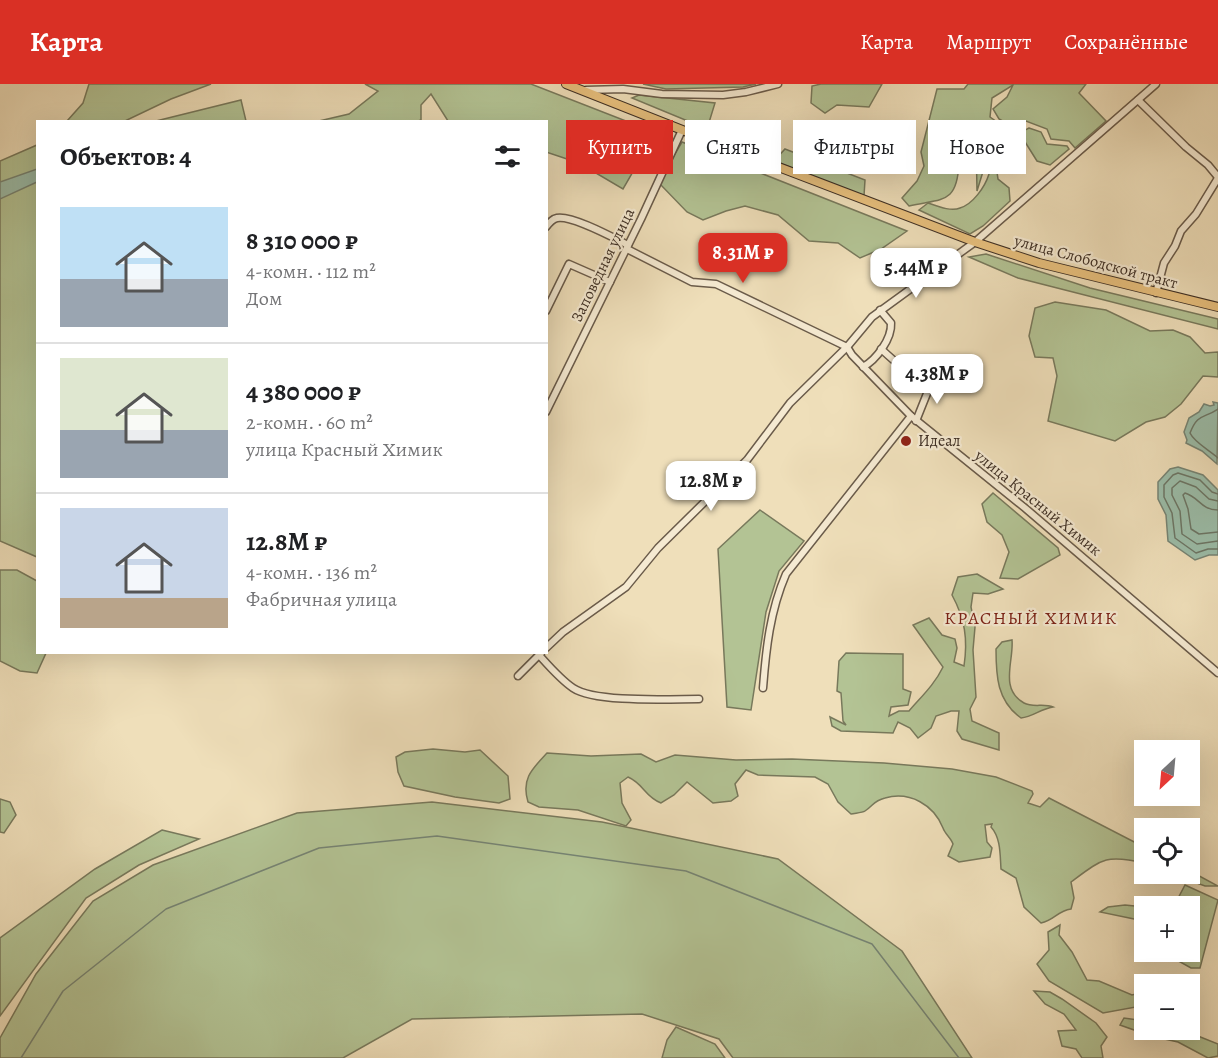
<!DOCTYPE html>
<html lang="ru">
<meta charset="utf-8">
<style>
body{margin:0;font-family:Alegreya,serif;background:#f2f2f2;color:#202124;height:100vh;display:flex;flex-direction:column;font-size:22px;white-space:nowrap}
*{box-sizing:border-box;margin:0}
p{font-size:20px;color:#757577}
.icon{flex:none;width:33px;height:33px;fill:none;stroke:currentColor;stroke-width:2;stroke-linecap:round;stroke-linejoin:round}
.map{position:relative;flex:1;overflow:hidden}
.drawer{position:absolute;left:36px;top:36px;width:512px;height:534px;display:flex;flex-direction:column;background:#fff;border-radius:0px;box-shadow:0 6px 24px #0002}
.drawer>*{flex:none}
.guide{position:absolute;left:566px;top:36px;width:562px;height:54px;display:flex;gap:12px}
.needle{width:39px;rotate:206deg}
.controls{position:absolute;left:1134px;top:656px;display:grid;gap:12px}
.controls a{display:grid;place-items:center;width:66px;height:66px;border-radius:0px;background:#fff;box-shadow:0 6px 24px #0002;font-size:30px}
.price{position:absolute;translate:-50% -51px;padding:0 14px;border-radius:12px;background:#fff;color:#222;font-size:20px;line-height:39px;filter:drop-shadow(0 2px 3px #0008)}
.price::after{content:'';position:absolute;left:50%;top:36px;width:18px;height:14px;margin-left:-9px;background:inherit;clip-path:polygon(0 0,100% 0,50% 100%)}
.price.current{background:#d93025;color:#fff}
ul{padding:0;list-style:none}
li{display:flex;align-items:center;gap:18px;height:150px;padding:0 24px}
li+li{border-top:2px solid #e0e0e0}
li span{display:grid;place-items:center;flex:none;width:168px;height:120px;border-radius:0px;color:#555}
li>.icon{margin-inline-start:auto}
span .icon{width:72px;height:72px;fill:#fffc;stroke-width:1}
li b{font-size:26px}
h2{display:flex;justify-content:space-between;align-items:center;height:72px;padding:0 24px;font-size:26px}
.chip{padding:0 21px;border-radius:0px;background:#fff;box-shadow:0 6px 24px #0002;font-size:21px;line-height:54px}
.chip.current{background:#d93025;color:#fff}
header{display:flex;align-items:center;gap:36px;box-sizing:border-box;height:84px;padding:0 30px;background:#d93025;color:#fff}
header strong{font-size:28px}
nav{display:flex;gap:33px;margin-inline-start:auto;font-size:21px}
.map>svg:first-child{display:block}
.green{fill:#b3c394;stroke:#78795c;stroke-width:1.5}
.water{fill:#9bbda9;stroke:#768474;stroke-width:1.5}
.lines{fill:none;stroke-linecap:round;stroke-linejoin:round}
.shore{stroke:#6c7666;stroke-width:1.5}
.stream{stroke:#768474;stroke-width:1.5}
.minor-casing{stroke:#6a5b4a;stroke-width:9}
.major-casing{stroke:#3e2f24;stroke-width:10}
.minor{stroke:#f5ead2;stroke-width:6}
.major{stroke:#e8c07d;stroke-width:8}
.poi-dot{fill:#8f2418;stroke:#f5ead2;stroke-width:2}
.labels{text-anchor:middle;dominant-baseline:central;stroke-width:4.5;stroke-linejoin:round;paint-order:stroke}
.street-label{font-size:16px;fill:#3e2f24;stroke:#f5ead2}
.poi-label{font-size:16px;fill:#3e2f24;stroke:#f5ead2;text-anchor:start}
.neighbourhood-label{font-size:18px;letter-spacing:1.5px;fill:#7a1f14;stroke:#f5ead2}
</style>
<header>
<strong>Карта</strong>
<nav><a>Карта</a><a>Маршрут</a><a>Сохранённые</a></nav>
</header>
<div class="map">
<svg width="1218" height="974" viewBox="0 0 1218 974">
<rect width="100%" height="100%" fill="#efdfba"/>
<filter id="stains"><feTurbulence type="fractalNoise" baseFrequency=".00333" numOctaves="4"/><feColorMatrix values="0 0 0 0 .2 0 0 0 0 .09 0 0 0 0 .02 0 0 0 .5 -.17"/></filter>
<radialGradient id="worn" r=".72"><stop offset=".6" stop-color="#630" stop-opacity="0"/><stop offset="1" stop-color="#630" stop-opacity=".3"/></radialGradient>
<g class="green">
<polygon points="89,0 211,0 171,15 125,37 67,37 83,19"/>
<polygon points="365,0 531,0 649,46 645,67 623,105 579,79 546,68 546,38 448,37 431,10 421,21 421,36 418,37 319,37 349,30 378,7"/>
<polygon points="643,0 756,0 743,3 666,5"/>
<polygon points="821,0 882,0 869,23 837,21 825,29 811,19 812,2"/>
<path d="M968,0H1086L1079,9L1106,37L1075,64L1069,57L1051,55L1047,45L1026,37L1017,45L999,35L993,25L1007,13L1013,1L992,14L990,33L1007,45L989,68L977,107L976,54L973,40L949,57L956,56C962,63 960,71 959,79C957,121 942,114 909,122L902,114L917,97L924,82L921,68L937,5H964Z"/>
<polygon points="639,11 715,19 707,45 632,14"/>
<polygon points="241,16 246,37 156,37"/>
<path d="M1029,44L1041,48L1047,60L1067,62L1069,65L1050,81L1037,77L1022,53L1008,63L996,81L998,95L1009,104L1010,117L983,142L970,150L919,126L928,119C937,122 951,128 960,124C973,120 985,103 989,90C992,83 991,74 995,68C1004,56 1017,50 1029,44Z"/>
<polygon points="682,58 907,147 881,165 860,174 838,159 809,157 778,131 745,122 726,127 703,136 687,128 658,98"/>
<polygon points="37,61 37,473 0,457 0,77"/>
<polygon points="785,65 865,96 864,112 774,77"/>
<polygon points="986,170 1090,204 1218,235 1218,245 1018,194 969,173"/>
<polygon points="1055,218 1106,226 1150,247 1173,246 1190,253 1205,269 1218,268 1218,293 1203,292 1181,320 1165,333 1146,338 1115,357 1048,337 1057,292 1053,274 1035,273 1029,252 1035,224"/>
<polygon points="993,409 1058,464 1060,471 1018,495 1000,494 1009,468 1002,451 987,438 982,420"/>
<polygon points="760,426 804,457 779,487 766,528 751,626 727,623 718,465"/>
<polygon points="0,486 17,486 37,497 38,568 46,569 37,589 20,587 0,577"/>
<path d="M977,490L1003,505L988,510L973,509L971,523L975,543L973,566L976,613L970,625L972,637L999,649V666L962,655L957,647L959,627H951L936,632L931,644L918,654L910,644L898,638L893,649L841,647L832,642L830,633L846,641L843,637L841,609L837,607L839,577L846,569L903,570V605L911,608L908,621L891,623L889,632L899,627H909C921,613 935,600 943,583L913,541L929,534L942,551L955,555L957,564L954,578L964,582C968,555 965,535 952,511L958,493Z"/>
<path d="M1012,556C1014,577 999,605 1024,619C1033,624 1044,619 1053,623C1040,625 1033,633 1021,634C997,617 996,592 996,565L1002,558Z"/>
<polygon points="433,665 465,668 480,666 508,692 510,715 499,719 455,713 404,702 398,688 396,673 405,668"/>
<path d="M547,669L591,672L641,670L656,678L675,671L736,676L792,675L884,679L952,685L996,693L1032,707L1033,710L1028,719L1040,723L1049,714L1144,763V779C1106,770 1102,775 1071,798L1074,814L1071,825C1057,827 1055,836 1041,839L1024,823L1016,794L1001,785C1000,771 1001,754 991,743L992,740L985,741L987,758L992,764L990,773L959,778L948,772L953,760C951,754 945,750 943,744C934,721 910,707 885,714C873,717 874,721 865,727C862,729 855,729 851,730L838,718L828,700L815,693L758,691L746,686L735,700L738,712L731,717L713,719L687,698L674,711L661,719C644,712 644,700 628,693L620,699L622,719L631,736L626,742L578,726L539,723L528,718C521,695 532,685 547,669Z"/>
<polygon points="0,715 10,718 16,731 4,749 0,748"/>
<polygon points="432,718 602,738 778,775 902,867 972,974 733,974 719,955 642,930 412,935 343,974 0,974 0,954 36,890 93,817 153,781 297,729"/>
<polygon points="162,746 199,755 139,781 86,814 0,932 0,854 95,785"/>
<polygon points="1190,787 1218,802 1205,802 1169,789 1190,789"/>
<polygon points="1185,801 1218,816 1200,884 1191,884 1175,875 1161,872 1158,867 1190,867 1190,852 1193,852 1190,844 1190,822 1174,822"/>
<polygon points="1125,821 1144,823 1144,837 1100,828 1108,823"/>
<polygon points="1060,841 1059,851 1072,868 1087,896 1099,897 1132,911 1144,908 1144,927 1141,922 1103,929 1049,897 1037,880 1049,866 1048,848"/>
<polygon points="1034,907 1050,908 1062,915 1096,939 1107,953 1101,962 1103,974 1082,974 1076,965 1062,962 1058,947 1076,946 1064,930 1045,920"/>
<polygon points="1144,933 1144,945 1184,945 1188,948 1218,960 1218,972 1208,974 1178,958 1151,952 1120,941 1124,934 1138,936"/>
<polygon points="676,943 715,960 725,974 662,974 667,956"/>
</g>
<g class="water">
<polygon points="37,85 37,98 0,115 0,98"/>
<polygon points="1213,318 1218,319 1217,380 1202,367 1186,359 1187,356 1184,348 1189,334 1199,328 1204,320 1210,322 1214,321"/>
<polygon points="1178,383 1203,391 1218,406 1218,471 1209,471 1195,476 1168,457 1166,431 1158,415 1158,398 1170,385"/>
</g>
<g class="lines">
<g class="shore">
<path d="M1218,325C1203,335 1198,329 1190,349C1194,358 1209,366 1218,374"/>
<polyline points="1218,410 1212,408 1200,396 1178,389 1173,391 1164,401 1164,413 1172,429 1175,454 1196,469 1208,465 1218,465"/>
<polyline points="1218,417 1209,415 1196,403 1180,397 1172,404 1172,411 1180,427 1182,450 1197,460 1218,457"/>
<path d="M1218,426C1201,426 1199,413 1185,409L1183,411L1188,425L1191,445L1199,450L1218,448"/>
</g>
<polyline class="stream" points="21,974 63,907 166,825 319,764 437,752 686,787 872,860 959,974"/>
<defs>
<g id="minor">
<polyline points="586,6 623,5 662,10 723,11 746,8 778,0"/>
<polyline points="1138,16 1186,63 1208,81 1218,93"/>
<path d="M546,143C549,139 552,135 557,134C572,131 614,154 628,161"/>
<polyline points="627,165 692,198 716,200 847,263"/>
<polyline points="1156,209 1164,179 1175,162 1181,147 1196,130 1218,94"/>
<polyline points="546,227 569,180 610,198"/>
<polyline points="847,263 852,271 911,332 1025,424 1218,589"/>
<polyline points="881,265 928,307 916,337"/>
<path d="M863,283C876,276 892,255 891,239L880,226"/>
<polyline points="546,328 641,135 682,46"/>
<polyline points="546,564 563,548 626,503 658,464 747,376 790,319 847,263 872,233 975,158 1156,0"/>
<path d="M539,571C549,582 560,595 573,604C595,619 670,615 699,615"/>
<polyline points="518,592 541,569"/>
<path d="M763,604C766,565 770,527 786,490L911,332"/>
</g>
<polyline id="major" points="566,0 700,53 975,158 1039,179 1218,223"/>
</defs>
<use href="#minor" class="minor-casing"/>
<use href="#major" class="major-casing"/>
<use href="#minor" class="minor"/>
<use href="#major" class="major"/>
</g>
<circle class="poi-dot" cx="906" cy="357" r="6"/>
<g class="labels">
<g class="street-label">
<text transform="translate(1096 178) rotate(15)">улица Слободской тракт</text>
<text transform="translate(603 181) rotate(-64)">Заповедная улица</text>
<text transform="translate(1038 419) rotate(39)">улица Красный Химик</text>
</g>
<g class="poi-label">
<text x="918" y="357">Идеал</text>
</g>
<g class="neighbourhood-label">
<text x="1031" y="534">КРАСНЫЙ ХИМИК</text>
</g>
</g>
<rect width="100%" height="100%" filter="url(#stains)"/>
<rect width="100%" height="100%" fill="url(#worn)"/>
</svg>
<div class="controls">
<a><svg class="needle" viewBox="-14 -14 28 28"><path d="M0-13l5 13h-10z" fill="#e53935"/><path d="M0 13l5-13h-10z" fill="#757577"/></svg></a>
<a><svg class="icon" aria-label="locate" viewBox="0 0 24 24"><circle cx="12" cy="12" r="6"/><path d="M12 2v4M12 18v4M2 12h4M18 12h4"/></svg></a>
<a>+</a>
<a>−</a>
</div>
<b class="price current" style="left:743px;top:200px">8.31M ₽</b>
<b class="price" style="left:916px;top:215px">5.44M ₽</b>
<b class="price" style="left:937px;top:321px">4.38M ₽</b>
<b class="price" style="left:711px;top:428px">12.8M ₽</b>
<div class="guide">
<a class="chip current">Купить</a>
<a class="chip">Снять</a>
<a class="chip">Фильтры</a>
<a class="chip">Новое</a>
</div>
<section class="drawer">
<h2>Объектов: 4<svg class="icon" aria-label="filters" viewBox="0 0 24 24"><path d="M4 7h16M4 17h16"/><circle cx="9" cy="7" r="2"/><circle cx="15" cy="17" r="2"/></svg></h2>
<ul>
<li><span style="background:linear-gradient(#bfe0f5 60%,#9aa5b1 0)"><svg class="icon" aria-label="home" viewBox="0 0 24 24"><path d="M3 11l9-7 9 7M6 9v11h12V9"/></svg></span><div><b>8 310 000 ₽</b><p>4-комн. · 112 m²</p><p>Дом</p></div></li>
<li><span style="background:linear-gradient(#dfe7d0 60%,#9aa5b1 0)"><svg class="icon" aria-label="home" viewBox="0 0 24 24"><path d="M3 11l9-7 9 7M6 9v11h12V9"/></svg></span><div><b>4 380 000 ₽</b><p>2-комн. · 60 m²</p><p>улица Красный Химик</p></div></li>
<li><span style="background:linear-gradient(#c9d6e8 75%,#b9a48a 0)"><svg class="icon" aria-label="home" viewBox="0 0 24 24"><path d="M3 11l9-7 9 7M6 9v11h12V9"/></svg></span><div><b>12.8M ₽</b><p>4-комн. · 136 m²</p><p>Фабричная улица</p></div></li>
</ul>
</section>
</div>
